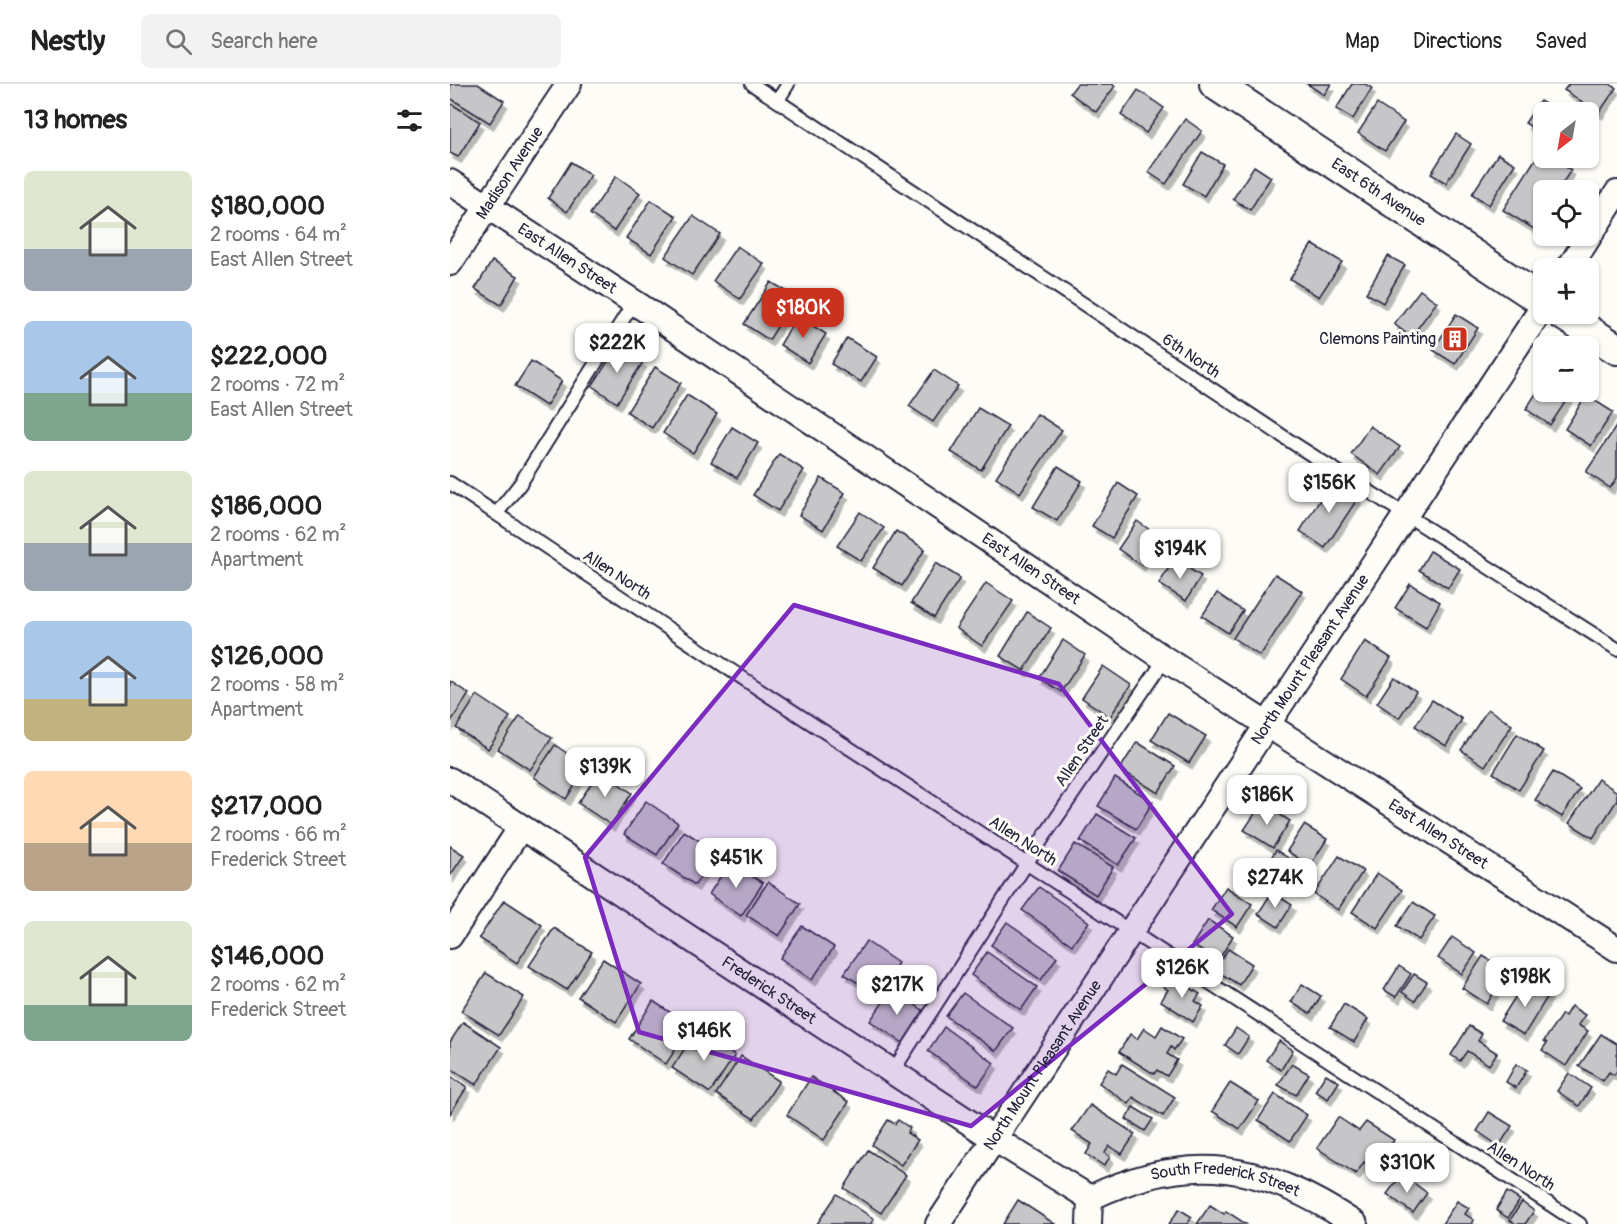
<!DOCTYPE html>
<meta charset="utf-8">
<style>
body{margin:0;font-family:Pangolin,sans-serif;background:#f2f2f2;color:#222;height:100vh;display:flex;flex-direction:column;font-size:22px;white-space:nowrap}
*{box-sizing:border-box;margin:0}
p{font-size:20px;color:#767676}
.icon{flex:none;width:33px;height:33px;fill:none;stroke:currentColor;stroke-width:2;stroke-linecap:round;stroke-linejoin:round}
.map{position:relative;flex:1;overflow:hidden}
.drawer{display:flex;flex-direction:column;background:#fff;width:450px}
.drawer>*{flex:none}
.needle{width:39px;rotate:211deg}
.tools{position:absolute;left:1083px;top:18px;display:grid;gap:12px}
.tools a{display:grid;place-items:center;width:66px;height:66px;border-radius:9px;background:#fff;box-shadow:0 2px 4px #0004;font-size:30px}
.price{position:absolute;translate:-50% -51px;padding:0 14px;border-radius:12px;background:#fff;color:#222;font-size:20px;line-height:39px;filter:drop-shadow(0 2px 3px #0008)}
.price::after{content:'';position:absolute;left:50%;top:36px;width:18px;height:14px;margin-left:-9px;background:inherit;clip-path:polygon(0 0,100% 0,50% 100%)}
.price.current{background:#c8321e;color:#fff}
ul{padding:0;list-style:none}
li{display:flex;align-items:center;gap:18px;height:150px;padding:0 24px}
li span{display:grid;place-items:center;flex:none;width:168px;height:120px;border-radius:9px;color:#555}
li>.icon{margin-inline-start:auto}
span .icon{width:72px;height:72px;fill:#fffc;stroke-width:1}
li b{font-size:26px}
h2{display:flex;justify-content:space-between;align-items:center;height:72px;padding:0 24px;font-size:26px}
header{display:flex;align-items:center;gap:36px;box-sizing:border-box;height:84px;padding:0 30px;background:#fff;border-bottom:2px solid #e0e0e0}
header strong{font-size:28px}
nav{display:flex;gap:33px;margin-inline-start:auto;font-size:21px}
.search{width:420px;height:54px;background:#f2f2f2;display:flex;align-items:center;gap:15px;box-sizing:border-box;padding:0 21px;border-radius:9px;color:#767676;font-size:22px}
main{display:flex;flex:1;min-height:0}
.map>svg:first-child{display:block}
.building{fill:#c6c6c8;stroke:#22223b;stroke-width:1.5;filter:url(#shadow)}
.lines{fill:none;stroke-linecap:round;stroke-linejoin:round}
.service-casing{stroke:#22223b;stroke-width:16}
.minor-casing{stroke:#22223b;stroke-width:28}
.tertiary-casing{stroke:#22223b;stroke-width:34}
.service{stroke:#fdfcf7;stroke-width:12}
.minor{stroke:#fdfcf7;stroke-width:24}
.tertiary{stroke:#fdfcf7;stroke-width:30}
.marked{fill:#7b2cbf;fill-opacity:0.2;stroke:#7b2cbf;stroke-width:4.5;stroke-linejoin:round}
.labels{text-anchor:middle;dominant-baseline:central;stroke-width:6;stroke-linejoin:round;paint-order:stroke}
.street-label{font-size:16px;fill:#22223b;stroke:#fdfcf7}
.poi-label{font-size:16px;fill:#22223b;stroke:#fdfcf7;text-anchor:end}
</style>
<header>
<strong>Nestly</strong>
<div class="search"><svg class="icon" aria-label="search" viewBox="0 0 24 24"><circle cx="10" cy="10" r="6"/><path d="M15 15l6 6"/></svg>Search here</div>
<nav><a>Map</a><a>Directions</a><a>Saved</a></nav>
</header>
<main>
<section class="drawer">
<h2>13 homes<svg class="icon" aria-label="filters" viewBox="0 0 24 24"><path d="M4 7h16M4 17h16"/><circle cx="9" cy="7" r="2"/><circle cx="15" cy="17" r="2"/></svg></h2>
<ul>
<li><span style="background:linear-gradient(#dfe7d0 65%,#9aa5b1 0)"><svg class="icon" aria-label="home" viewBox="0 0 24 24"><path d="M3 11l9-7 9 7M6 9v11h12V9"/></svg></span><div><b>$180,000</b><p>2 rooms · 64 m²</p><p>East Allen Street</p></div></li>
<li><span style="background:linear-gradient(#a9c7e8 60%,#7fa58c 0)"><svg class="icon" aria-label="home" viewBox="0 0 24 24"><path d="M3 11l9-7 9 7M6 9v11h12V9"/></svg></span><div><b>$222,000</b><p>2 rooms · 72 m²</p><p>East Allen Street</p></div></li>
<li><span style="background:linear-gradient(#dfe7d0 60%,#9aa5b1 0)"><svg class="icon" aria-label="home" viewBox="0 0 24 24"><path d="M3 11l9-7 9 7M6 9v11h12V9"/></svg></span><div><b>$186,000</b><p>2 rooms · 62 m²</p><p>Apartment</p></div></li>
<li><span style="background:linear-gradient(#a9c7e8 65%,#c2b280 0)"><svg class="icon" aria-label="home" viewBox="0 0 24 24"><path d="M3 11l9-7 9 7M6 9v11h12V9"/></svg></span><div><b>$126,000</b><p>2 rooms · 58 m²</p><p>Apartment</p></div></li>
<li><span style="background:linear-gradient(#ffd9b3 60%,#b9a48a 0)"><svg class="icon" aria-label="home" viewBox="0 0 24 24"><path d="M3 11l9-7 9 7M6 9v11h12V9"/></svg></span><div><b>$217,000</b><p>2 rooms · 66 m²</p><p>Frederick Street</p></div></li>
<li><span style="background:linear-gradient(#dfe7d0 70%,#7fa58c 0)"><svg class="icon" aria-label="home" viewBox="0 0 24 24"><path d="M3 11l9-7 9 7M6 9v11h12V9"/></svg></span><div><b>$146,000</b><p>2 rooms · 62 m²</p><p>Frederick Street</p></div></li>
</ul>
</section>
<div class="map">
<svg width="1167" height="1140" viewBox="0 0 1167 1140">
<defs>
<filter id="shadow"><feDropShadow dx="3.5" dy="6" stdDeviation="0" flood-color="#0004"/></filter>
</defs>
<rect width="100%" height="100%" fill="#fdfcf7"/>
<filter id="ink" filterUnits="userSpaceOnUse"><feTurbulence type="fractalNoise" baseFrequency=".0167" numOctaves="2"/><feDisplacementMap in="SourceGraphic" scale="12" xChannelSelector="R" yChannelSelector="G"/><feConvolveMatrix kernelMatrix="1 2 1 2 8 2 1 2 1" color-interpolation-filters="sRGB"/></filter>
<g filter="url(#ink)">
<g class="building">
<polygon points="0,0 28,0 54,17 40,39 0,14"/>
<polygon points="627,0 662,0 665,2 646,28 620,9"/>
<polygon points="857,0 881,0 874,11"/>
<polygon points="902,0 915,0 922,4 903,35 886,25"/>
<polygon points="1119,0 1160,0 1166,4 1149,29 1114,6"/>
<polygon points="688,6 714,24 696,49 671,31"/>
<polygon points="1090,17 1108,28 1094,28 1094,51 1075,39"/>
<polygon points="0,19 30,38 8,73 0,69"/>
<polygon points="927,20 954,38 935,67 908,49"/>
<polygon points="735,35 752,47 716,100 698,88"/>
<polygon points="1006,50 1021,60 996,99 981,90"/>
<polygon points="1091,66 1094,74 1102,74 1121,86 1108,106 1094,106 1094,130 1084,145 1053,126"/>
<polygon points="752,68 773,80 754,112 733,100"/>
<polygon points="1048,70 1065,80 1039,121 1022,110"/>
<polygon points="121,78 141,91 117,128 98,114"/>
<polygon points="804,82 821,93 800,126 783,115"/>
<polygon points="166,92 190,109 164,147 140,130"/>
<polygon points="201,116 226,132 201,170 176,154"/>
<polygon points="243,132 270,150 242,191 215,173"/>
<polygon points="862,160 892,178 869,213 840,195"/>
<polygon points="287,162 314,180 290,215 263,197"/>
<polygon points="938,172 955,181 933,219 916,209"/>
<polygon points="42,177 68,192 51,221 25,205"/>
<polygon points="321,198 346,213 319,256 294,240"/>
<polygon points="970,206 987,218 961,253 944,240"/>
<polygon points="1006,230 1028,244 1005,280 983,266"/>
<polygon points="347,232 376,250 358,279 330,261"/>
<polygon points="397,254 427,273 411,298 381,280"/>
<polygon points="168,262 193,278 167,319 142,302"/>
<polygon points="81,277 112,297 96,322 65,302"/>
<polygon points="205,283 231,299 202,344 177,328"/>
<polygon points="484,286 508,302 483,338 459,322"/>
<polygon points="1094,297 1094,308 1122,308 1100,341 1076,325"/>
<polygon points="237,311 267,330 243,369 213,349"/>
<polygon points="1136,311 1163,328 1141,362 1115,345"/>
<polygon points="528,324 558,342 531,386 501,368"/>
<polygon points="587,330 612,346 570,409 546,393"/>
<polygon points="1167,341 1167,394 1160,404 1136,388"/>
<polygon points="920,342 950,363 930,391 901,370"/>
<polygon points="282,343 308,359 287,394 261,378"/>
<polygon points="329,370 354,386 328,427 303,411"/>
<polygon points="608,382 632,397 607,437 583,423"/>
<polygon points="371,394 395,409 373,446 349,431"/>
<polygon points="882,397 908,414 875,464 850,447"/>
<polygon points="668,399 688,412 662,454 642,442"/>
<polygon points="410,428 434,444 411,477 387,462"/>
<polygon points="687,437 710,453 691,481 668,465"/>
<polygon points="446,447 475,465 452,502 423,484"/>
<polygon points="980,467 1010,485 998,504 969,486"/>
<polygon points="724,475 751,492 736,517 709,500"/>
<polygon points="486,479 510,494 484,534 461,519"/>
<polygon points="825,490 852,507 810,572 783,554"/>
<polygon points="536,499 563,517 532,562 506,544"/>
<polygon points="960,500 990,518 976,543 945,524"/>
<polygon points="767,509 793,527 778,549 752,532"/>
<polygon points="577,528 601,544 574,587 550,572"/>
<polygon points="613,556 635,571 611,608 589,594"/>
<polygon points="915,557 941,574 916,612 891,595"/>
<polygon points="653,582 681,601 660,633 632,614"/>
<polygon points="944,593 966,608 949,634 927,619"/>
<polygon points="0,597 19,610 0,639"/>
<polygon points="27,611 60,633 38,665 6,644"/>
<polygon points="982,616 1012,635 996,662 965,642"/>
<polygon points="1038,625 1062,641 1035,682 1011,666"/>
<polygon points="718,629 756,652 739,679 701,656"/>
<polygon points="70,632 102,654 80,686 48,665"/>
<polygon points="1067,650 1094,667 1069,706 1043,689"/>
<polygon points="687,658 725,682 708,709 670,685"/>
<polygon points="105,661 137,683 116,715 84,693"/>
<polygon points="150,687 182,709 161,741 128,719"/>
<polygon points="1103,688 1130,705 1112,733 1085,716"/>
<polygon points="665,694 703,718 686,745 648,722"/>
<polygon points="1148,695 1167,708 1167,716 1143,754 1119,739"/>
<polygon points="196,717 228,739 207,771 174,750"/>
<polygon points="812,719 840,737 823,764 794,746"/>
<polygon points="647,730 686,754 668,781 630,757"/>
<polygon points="854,741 877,755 860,782 837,767"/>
<polygon points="234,747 267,768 245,801 213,780"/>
<polygon points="625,760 663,783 646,811 608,787"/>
<polygon points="0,762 14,771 0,792"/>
<polygon points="826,766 838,774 827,791 815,783"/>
<polygon points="889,772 913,787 888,826 864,810"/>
<polygon points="280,778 313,799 291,832 259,810"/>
<polygon points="927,789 952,806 927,844 902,828"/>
<polygon points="318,798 350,820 329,852 296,831"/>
<polygon points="589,803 639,838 622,861 572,826"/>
<polygon points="776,803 802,820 787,843 761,826"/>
<polygon points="822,808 842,821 828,843 808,830"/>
<polygon points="54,816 92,841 67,879 29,854"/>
<polygon points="963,818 985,832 969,856 947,842"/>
<polygon points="758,836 783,852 768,877 742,861"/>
<polygon points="557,838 607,873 591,896 541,861"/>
<polygon points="352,842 384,863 362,896 330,874"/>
<polygon points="104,844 142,868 117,906 79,882"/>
<polygon points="1002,853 1026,869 1012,890 988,874"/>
<polygon points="416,857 448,879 427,911 394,890"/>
<polygon points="778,865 802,880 789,901 765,886"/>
<polygon points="537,868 587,903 571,926 521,891"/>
<polygon points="1033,872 1057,887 1037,920 1012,904"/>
<polygon points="153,875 191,900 166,938 128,913"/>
<polygon points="949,882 961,890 946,913 934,906"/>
<polygon points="36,889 74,913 49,951 11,927"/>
<polygon points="964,890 977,898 965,917 952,908"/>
<polygon points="720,891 750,910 745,917 753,922 743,938 711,917 718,906 712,902"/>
<polygon points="1076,896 1099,910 1074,951 1050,937"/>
<polygon points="852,900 871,912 860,930 841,918"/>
<polygon points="442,905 474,927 453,959 420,937"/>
<polygon points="513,909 563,944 546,967 496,932"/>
<polygon points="203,917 241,942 216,980 179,955"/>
<polygon points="894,920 918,935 904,958 880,943"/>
<polygon points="1121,922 1135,931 1128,941 1138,947 1116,982 1092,966 1097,959 1094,957 1112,930 1115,932"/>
<polygon points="13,938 51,963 26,1001 0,984 0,958"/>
<polygon points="712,942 732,955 724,966 721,963 717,970 727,976 717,992 707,986 704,990 669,968 680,950 687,955 694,944 706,952"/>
<polygon points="1019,942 1032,950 1028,957 1047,969 1039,981 1017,967 1010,977 1001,971"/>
<polygon points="494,943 544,979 528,1002 478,967"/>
<polygon points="786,944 799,953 788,970 775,961"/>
<polygon points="247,946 285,971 260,1009 222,984"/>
<polygon points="1151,950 1167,960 1167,987 1164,991 1159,988 1153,997 1129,982"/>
<polygon points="829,957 843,966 831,986 816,976"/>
<polygon points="291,972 329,997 304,1035 266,1010"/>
<polygon points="672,980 725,1013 713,1032 683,1013 679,1020 649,999 658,985 666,990"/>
<polygon points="842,980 859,990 846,1011 828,1001"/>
<polygon points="1066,980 1077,986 1066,1004 1056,998"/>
<polygon points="1119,989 1141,1004 1129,1022 1107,1007"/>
<polygon points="876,990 889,998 878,1015 865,1007"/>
<polygon points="0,992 17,1003 0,1030"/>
<polygon points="361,993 399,1018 374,1056 337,1031"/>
<polygon points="780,999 809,1017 790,1045 762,1027"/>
<polygon points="825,1010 857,1031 840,1057 808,1036"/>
<polygon points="640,1021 685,1050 672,1070 659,1062 655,1069 660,1073 654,1082 636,1070 642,1060 622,1047"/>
<polygon points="683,1023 703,1035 695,1047 676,1035"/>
<polygon points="1039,1028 1062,1042 1049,1062 1027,1047"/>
<polygon points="888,1033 909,1047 916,1038 944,1056 925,1086 914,1078 906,1090 867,1064"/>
<polygon points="438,1036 445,1040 448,1036 460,1044 457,1049 468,1056 451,1081 422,1061"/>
<polygon points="418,1066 456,1091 431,1129 394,1104"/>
<polygon points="952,1090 977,1109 963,1129 937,1110"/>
<polygon points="1057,1108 1070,1116 1058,1134 1046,1126"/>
<polygon points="387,1110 424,1135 421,1140 367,1140"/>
<polygon points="568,1116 605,1140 553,1140"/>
<polygon points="1007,1117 1019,1124 1015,1130 1024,1136 1022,1140 992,1140"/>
<polygon points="1072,1118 1084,1127 1075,1140 1066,1140 1060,1136"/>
<polygon points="760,1121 774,1130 776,1127 796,1140 747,1140"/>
<polygon points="729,1125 742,1133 737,1140 719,1140"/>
</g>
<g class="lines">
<defs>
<g id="service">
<polyline points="302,0 846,361 1167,565"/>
<polyline points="328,16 338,0"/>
<polyline points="0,399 321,613 1130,1140"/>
<polyline points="47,429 70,400 184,218"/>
<polyline points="443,987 595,751 715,575"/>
</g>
<g id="minor">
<path id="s1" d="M0,98L199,228L715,575L1167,865"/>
<path id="s2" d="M0,179L119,0"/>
<polyline points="1119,184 1167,109"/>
<path id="s3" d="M0,696L543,1054L640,1114"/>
<polyline points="0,852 71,743"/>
<path id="s4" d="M640,1114C742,1065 813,1080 905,1140"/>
<path id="s5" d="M488,1140L1094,221"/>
<polyline points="639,1140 640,1114"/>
</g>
<g id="tertiary">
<path id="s6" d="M765,0L1094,218"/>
<polyline points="1112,230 1167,265"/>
</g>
</defs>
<use href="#service" class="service-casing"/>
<use href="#minor" class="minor-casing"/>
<use href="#tertiary" class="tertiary-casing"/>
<use href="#service" class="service"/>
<use href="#minor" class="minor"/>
<use href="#tertiary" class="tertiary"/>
</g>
</g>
<path class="marked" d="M344,521L609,600L782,830L521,1042L189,948L135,773Z"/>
<defs>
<symbol id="building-square" viewBox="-11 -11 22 22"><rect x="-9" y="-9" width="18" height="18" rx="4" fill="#c8321e" stroke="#fdfcf7"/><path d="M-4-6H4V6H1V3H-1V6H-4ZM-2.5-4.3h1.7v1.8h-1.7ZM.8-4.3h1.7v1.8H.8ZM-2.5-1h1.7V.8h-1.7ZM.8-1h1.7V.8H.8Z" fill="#fff"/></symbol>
</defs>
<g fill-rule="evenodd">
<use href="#building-square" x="990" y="240" width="30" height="30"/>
</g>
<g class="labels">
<g class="street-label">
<text stroke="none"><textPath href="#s2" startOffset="108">Madison Avenue</textPath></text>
<text stroke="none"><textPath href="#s6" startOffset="196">East 6th Avenue</textPath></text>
<text stroke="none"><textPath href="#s1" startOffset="140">East Allen Street</textPath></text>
<text transform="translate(741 272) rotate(34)">6th North</text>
<text stroke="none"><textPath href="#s1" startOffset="698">East Allen Street</textPath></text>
<text transform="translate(167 491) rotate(33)">Allen North</text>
<text stroke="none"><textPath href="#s5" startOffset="676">North Mount Pleasant Avenue</textPath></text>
<text transform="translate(632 667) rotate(-56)">Allen Street</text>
<text stroke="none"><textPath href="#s1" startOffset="1184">East Allen Street</textPath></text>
<text transform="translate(573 757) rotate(33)">Allen North</text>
<text stroke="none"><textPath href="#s3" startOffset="382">Frederick Street</textPath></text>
<text stroke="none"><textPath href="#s5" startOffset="190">North Mount Pleasant Avenue</textPath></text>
<text transform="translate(1071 1082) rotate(33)">Allen North</text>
<text stroke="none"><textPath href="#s4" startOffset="141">South Frederick Street</textPath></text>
</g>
<g class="poi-label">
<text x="986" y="255">Clemons Painting</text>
</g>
</g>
</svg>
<div class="tools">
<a><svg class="needle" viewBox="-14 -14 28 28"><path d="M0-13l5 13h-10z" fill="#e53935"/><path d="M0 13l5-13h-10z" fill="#767676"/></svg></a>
<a><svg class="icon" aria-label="locate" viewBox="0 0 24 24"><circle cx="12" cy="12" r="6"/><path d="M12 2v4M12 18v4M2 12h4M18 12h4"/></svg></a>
<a>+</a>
<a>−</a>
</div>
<b class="price current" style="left:353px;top:255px">$180K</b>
<b class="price" style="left:167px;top:290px">$222K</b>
<b class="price" style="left:879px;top:430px">$156K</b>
<b class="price" style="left:730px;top:496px">$194K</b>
<b class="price" style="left:155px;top:714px">$139K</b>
<b class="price" style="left:817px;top:742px">$186K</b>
<b class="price" style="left:286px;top:805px">$451K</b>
<b class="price" style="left:825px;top:825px">$274K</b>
<b class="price" style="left:732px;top:915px">$126K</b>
<b class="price" style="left:1075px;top:924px">$198K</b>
<b class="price" style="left:447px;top:932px">$217K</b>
<b class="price" style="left:254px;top:978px">$146K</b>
<b class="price" style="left:957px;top:1110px">$310K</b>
</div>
</main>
